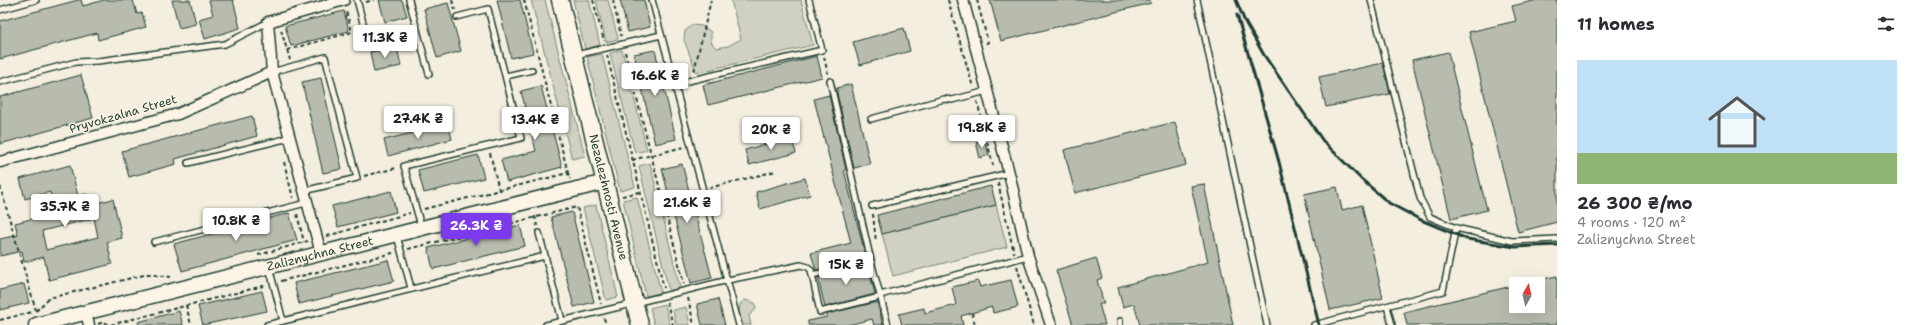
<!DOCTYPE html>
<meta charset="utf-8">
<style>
body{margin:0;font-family:"Shantell Sans",sans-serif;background:#f7f7f7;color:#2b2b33;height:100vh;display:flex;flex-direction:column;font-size:15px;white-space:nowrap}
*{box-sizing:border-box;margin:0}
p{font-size:13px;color:#7c7c81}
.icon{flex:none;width:22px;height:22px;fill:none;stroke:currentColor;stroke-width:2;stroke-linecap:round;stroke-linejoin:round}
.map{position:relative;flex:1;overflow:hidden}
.sheet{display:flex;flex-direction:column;background:#fff;width:360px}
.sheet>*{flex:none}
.needle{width:26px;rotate:8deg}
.tools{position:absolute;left:1509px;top:277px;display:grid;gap:8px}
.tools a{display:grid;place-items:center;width:36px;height:36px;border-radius:0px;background:#fff;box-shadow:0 4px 16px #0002;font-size:20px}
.price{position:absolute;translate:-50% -34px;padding:0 9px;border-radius:4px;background:#fff;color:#222;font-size:13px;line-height:26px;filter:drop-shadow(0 1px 2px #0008)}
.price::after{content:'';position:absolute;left:50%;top:24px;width:12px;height:9px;margin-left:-6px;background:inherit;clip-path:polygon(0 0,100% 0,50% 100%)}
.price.active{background:#7c3aed;color:#fff}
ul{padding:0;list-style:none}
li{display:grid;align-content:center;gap:8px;height:212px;padding:0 20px}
li span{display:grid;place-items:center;height:124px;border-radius:0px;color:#555}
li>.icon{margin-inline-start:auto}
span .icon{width:72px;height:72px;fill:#fffc;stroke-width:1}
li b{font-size:17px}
h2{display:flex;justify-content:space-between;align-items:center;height:48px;padding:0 20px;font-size:17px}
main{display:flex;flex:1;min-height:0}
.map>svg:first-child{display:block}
.green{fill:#d0d1c2;stroke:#78877b}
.building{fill:#b8bcae;stroke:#1f3d34;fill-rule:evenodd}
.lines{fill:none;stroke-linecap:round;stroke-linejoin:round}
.lane-casing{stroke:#1f3d34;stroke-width:8}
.street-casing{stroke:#1f3d34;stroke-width:13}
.secondary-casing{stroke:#1f3d34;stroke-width:17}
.primary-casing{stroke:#1f3d34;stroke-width:19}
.path{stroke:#1f3d34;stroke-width:2;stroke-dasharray:4 3;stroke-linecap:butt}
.lane{stroke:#fcf5e5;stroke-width:5}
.street{stroke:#fcf5e5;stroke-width:10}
.secondary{stroke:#fcf5e5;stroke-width:14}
.primary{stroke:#fcf5e5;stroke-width:16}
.rail{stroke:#1f3d34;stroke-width:3}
.labels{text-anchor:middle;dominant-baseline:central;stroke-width:3;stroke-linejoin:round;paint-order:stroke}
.street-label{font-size:12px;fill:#1f3d34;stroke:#fcf5e5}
</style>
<main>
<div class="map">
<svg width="1557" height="325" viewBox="0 0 1557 325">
<rect width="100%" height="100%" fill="#f3eede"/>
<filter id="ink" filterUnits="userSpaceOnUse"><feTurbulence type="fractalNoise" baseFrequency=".025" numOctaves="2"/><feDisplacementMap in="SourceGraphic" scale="8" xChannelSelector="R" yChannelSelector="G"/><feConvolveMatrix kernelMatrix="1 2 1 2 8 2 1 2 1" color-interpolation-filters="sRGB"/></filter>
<g filter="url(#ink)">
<g class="green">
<polygon points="531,0 545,0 585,156 572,159"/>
<polygon points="573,0 589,0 600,45 585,49"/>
<polygon points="596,0 608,0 618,39 606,42"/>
<polygon points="731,0 801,0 813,45 700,72 696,71 684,40 685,31 692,25 702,26 711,32 711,42 716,48 728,46 741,39"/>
<polygon points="622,50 647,150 635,153 610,53"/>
<polygon points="602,54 635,187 620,191 587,57"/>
<polygon points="650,163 680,288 669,291 639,166"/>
<polygon points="637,197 661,293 646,296 623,200"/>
<polygon points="596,205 618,297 606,300 583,208"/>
<polygon points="996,205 1007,247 893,276 882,234"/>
<polygon points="745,300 755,303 756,309 749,316 751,325 742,325 739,312 740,304"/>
<polygon points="665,304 670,325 654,325 650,308"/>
<polygon points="686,307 690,325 676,325 673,310"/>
</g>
<g class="building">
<polygon points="78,0 81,0 83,6 104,0 133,0 137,14 142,13 146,27 98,40 97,33 0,59 0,21"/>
<polygon points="172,0 190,0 196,24 179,28"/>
<polygon points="209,0 233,0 240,28 205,39 199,19 213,15"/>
<polygon points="379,0 402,0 407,16 385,22"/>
<polygon points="497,0 520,0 533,53 511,58"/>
<polygon points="620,0 644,0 650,27 628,32"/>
<polygon points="990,0 1150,0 1151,3 1001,41"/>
<polygon points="1537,0 1557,0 1557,222 1518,232 1469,32 1516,21 1512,6"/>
<polygon points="448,3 461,51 437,58 424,9"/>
<polygon points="344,11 349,31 291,46 285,26"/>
<polygon points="904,28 910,51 860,65 853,42"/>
<polygon points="397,47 401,66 374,72 370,52"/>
<polygon points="655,50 676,139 655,144 634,54"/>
<polygon points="1448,52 1487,210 1451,219 1412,60"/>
<polygon points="817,56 822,77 708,105 703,85"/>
<polygon points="1383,63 1390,94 1326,107 1319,77"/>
<polygon points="81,75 93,118 0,144 0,97"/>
<polygon points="321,78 342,169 323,173 302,82"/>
<polygon points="851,84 870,164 854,168 837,93 837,88"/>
<polygon points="541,86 562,167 507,182 501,160 536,151 521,91"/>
<polygon points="829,95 846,170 844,170 866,258 816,270 811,253 851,243 814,99"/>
<polygon points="252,116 257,136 175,159 176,164 129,177 122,151"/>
<polygon points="1175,122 1186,165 1075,193 1064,150"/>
<polygon points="448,124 452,139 388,156 384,140"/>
<polygon points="791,137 796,153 749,165 745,150"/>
<polygon points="984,139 989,155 980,158 976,142"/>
<polygon points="478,155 484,178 424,193 418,170"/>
<polygon points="682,164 712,278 691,283 662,169"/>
<path d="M70,165L78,196L86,194L88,205L113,199L122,238L107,242L112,264L49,280L44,257L24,262L22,251L0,256V239L18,235L15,223L55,213L50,192L25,199L20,179ZM94,218L98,237L46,250L42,231Z"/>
<polygon points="805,178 810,195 760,209 756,192"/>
<polygon points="1204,184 1233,325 1140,325 1134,304 1123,307 1118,287 1208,262 1191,186"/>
<polygon points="991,186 996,205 882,234 877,215"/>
<polygon points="1337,187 1342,210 1362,205 1383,298 1330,310 1304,194"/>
<polygon points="391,191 396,212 338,227 332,206"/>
<polygon points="572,212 594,302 574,307 551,217"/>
<polygon points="289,213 297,240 182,271 174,244"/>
<polygon points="520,225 525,246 433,269 428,248"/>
<polygon points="1096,258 1102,278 1097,280 1104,304 1099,304 1105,325 1073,325 1056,270"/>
<polygon points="388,260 394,281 299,304 294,283"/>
<polygon points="868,266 875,294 825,307 818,278"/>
<polygon points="1557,276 1557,325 1407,325 1404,312 1516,285 1516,306 1538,306 1538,280"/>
<polygon points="1011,280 1018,307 993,313 992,307 961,316 963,325 902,325 899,314 924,308 925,313 956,305 952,287 978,281 980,287"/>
<polygon points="24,284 29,303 0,310 0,290"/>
<polygon points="262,291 267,311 203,325 198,306"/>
<polygon points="718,299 725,325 702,325 697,304"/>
<polygon points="877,302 883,325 874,325 872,319 848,325 808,325 808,321 827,317 827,314"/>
<polygon points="179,311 183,325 139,325 138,322"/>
</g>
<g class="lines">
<defs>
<g id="lane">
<polyline points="357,0 366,34"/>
<polyline points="409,0 429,74"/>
<polyline points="652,0 739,325"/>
<polyline points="1197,0 1267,325"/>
<polyline points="0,10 36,0"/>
<polyline points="576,55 661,35"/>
<polyline points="272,72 325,57 357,178 304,191"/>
<polyline points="506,76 532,70"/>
<polyline points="830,81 871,261 888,325"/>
<polyline points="0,82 76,62 98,61 225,44 268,22"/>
<polyline points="675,84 822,50 809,0"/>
<polyline points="871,119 944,99 952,100 987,91"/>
<polyline points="188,163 289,138"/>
<polyline points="872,206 1009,173"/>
<polyline points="421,226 404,166 521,138 488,9 457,17"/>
<polyline points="1456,228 1512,241 1557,239"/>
<polyline points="539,233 562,320"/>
<polyline points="397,236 411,288"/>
<polyline points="154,242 306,203"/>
<polyline points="269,267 283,321"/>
<polyline points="812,275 871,261"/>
<polyline points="880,295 1028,256"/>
<polyline points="1387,306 1392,325"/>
<polyline points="1120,321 1120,325"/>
<polyline points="267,325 545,256"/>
<polyline points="546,325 728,280 801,265 808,267 811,270 820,312 876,298"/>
<polyline points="1314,325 1443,291 1456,228 1430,217 1420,198 1371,0"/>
</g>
<g id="street">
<polyline points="963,0 1009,173 1028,256 1051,325"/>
<polyline points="0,162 178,114 272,72"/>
<polyline points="321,253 272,72 268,22 344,0"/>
<polyline points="86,312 89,325"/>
</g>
<g id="secondary">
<path id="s1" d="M36,325L605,182"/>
</g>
<g id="primary">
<path id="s2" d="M560,0L640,325"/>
</g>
</defs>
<use href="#lane" class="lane-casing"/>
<use href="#street" class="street-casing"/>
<use href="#secondary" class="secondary-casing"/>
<use href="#primary" class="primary-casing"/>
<g class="path">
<polyline points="452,0 455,10"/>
<polyline points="524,0 568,173"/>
<polyline points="593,0 604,41"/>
<polyline points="613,0 621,36"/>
<polyline points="948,0 973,87"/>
<polyline points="977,0 988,42 986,44"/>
<polyline points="366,2 374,0"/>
<polyline points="281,30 290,60"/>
<polyline points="287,50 352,32 346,11"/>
<polyline points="625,52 684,284"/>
<polyline points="607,55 664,288"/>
<polyline points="824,57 828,74"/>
<polyline points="694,71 711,0"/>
<polyline points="977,101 994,169"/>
<polyline points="490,153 499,190"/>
<polyline points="632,160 684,147"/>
<polyline points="284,162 293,198"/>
<polyline points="364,176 396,168"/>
<polyline points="998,183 1014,253"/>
<polyline points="0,186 36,311"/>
<polyline points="709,188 776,171"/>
<polyline points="622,196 640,192"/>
<polyline points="424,209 568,173 570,179"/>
<polyline points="297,214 304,242"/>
<polyline points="873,214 876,242"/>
<polyline points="535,216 537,226"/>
<polyline points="327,236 410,213"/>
<polyline points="408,249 577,207 601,304"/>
<polyline points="258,255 308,241"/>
<polyline points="1017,266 1034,325"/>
<polyline points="281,281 393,253"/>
<polyline points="688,298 694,325"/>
<polyline points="667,302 673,325"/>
<polyline points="186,305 191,325"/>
<polyline points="36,311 49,298 148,274 171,277"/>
<polyline points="972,313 975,325"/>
<polyline points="604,318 606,325"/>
<polyline points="0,320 32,312"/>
<polyline points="98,324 104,322 110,325 267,285"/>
</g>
<use href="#lane" class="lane"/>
<use href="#street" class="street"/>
<use href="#secondary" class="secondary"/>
<use href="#primary" class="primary"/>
<g class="rail">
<polyline points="1236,0 1245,22 1264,55 1323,141 1361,179 1389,203 1421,220 1467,239 1515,247 1557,245"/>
<polyline points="1237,15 1279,162 1319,325"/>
</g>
</g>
</g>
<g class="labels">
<g class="street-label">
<text transform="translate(123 114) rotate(-16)">Pryvokzalna Street</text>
<text stroke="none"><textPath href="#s2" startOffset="203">Nezalezhnosti Avenue</textPath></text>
<text stroke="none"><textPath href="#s1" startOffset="293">Zaliznychna Street</textPath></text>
</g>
</g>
</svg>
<div class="tools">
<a><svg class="needle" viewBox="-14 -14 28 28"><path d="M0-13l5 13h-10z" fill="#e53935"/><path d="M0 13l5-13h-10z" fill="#7c7c81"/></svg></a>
</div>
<b class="price" style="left:385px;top:59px">11.3K ₴</b>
<b class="price" style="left:655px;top:97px">16.6K ₴</b>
<b class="price" style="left:418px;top:140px">27.4K ₴</b>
<b class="price" style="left:535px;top:141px">13.4K ₴</b>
<b class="price" style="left:982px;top:149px">19.8K ₴</b>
<b class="price" style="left:771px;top:151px">20K ₴</b>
<b class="price" style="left:687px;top:224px">21.6K ₴</b>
<b class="price" style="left:65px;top:228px">35.7K ₴</b>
<b class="price" style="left:236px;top:242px">10.8K ₴</b>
<b class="price active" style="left:476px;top:247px">26.3K ₴</b>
<b class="price" style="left:846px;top:286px">15K ₴</b>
</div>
<section class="sheet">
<h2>11 homes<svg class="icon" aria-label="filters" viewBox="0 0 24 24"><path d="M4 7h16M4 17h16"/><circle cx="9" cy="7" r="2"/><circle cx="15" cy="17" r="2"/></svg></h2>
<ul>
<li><span style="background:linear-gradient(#bfe0f5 75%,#8fb573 0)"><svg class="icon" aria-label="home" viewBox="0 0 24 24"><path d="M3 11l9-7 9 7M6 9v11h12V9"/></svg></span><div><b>26 300 ₴/mo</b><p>4 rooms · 120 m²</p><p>Zaliznychna Street</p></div></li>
</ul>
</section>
</main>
